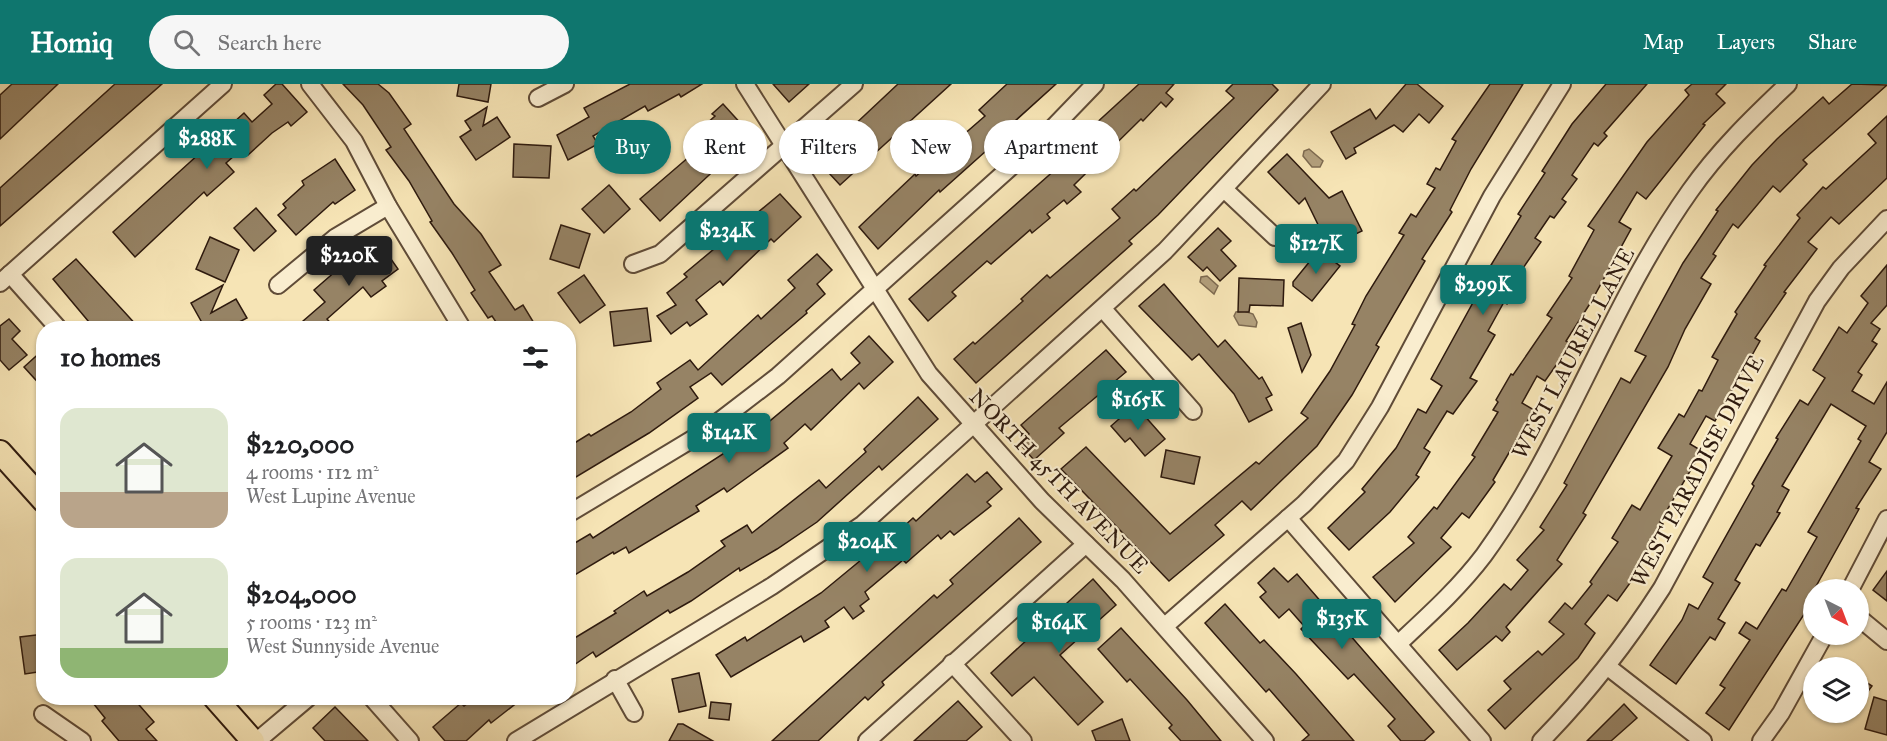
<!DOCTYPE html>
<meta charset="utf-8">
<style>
body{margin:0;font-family:"IM FELL Great Primer",serif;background:#f6f6f6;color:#202124;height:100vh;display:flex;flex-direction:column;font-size:22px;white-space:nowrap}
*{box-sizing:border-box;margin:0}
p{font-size:20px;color:#757577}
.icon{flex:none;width:33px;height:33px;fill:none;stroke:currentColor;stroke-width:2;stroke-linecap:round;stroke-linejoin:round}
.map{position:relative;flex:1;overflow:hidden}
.panel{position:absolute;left:36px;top:237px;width:540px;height:384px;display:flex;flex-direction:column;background:#fff;border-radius:24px;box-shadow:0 2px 4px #0004}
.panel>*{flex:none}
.guide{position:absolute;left:594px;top:36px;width:570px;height:54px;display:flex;gap:12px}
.needle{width:39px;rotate:138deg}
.tools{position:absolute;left:1803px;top:495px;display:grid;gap:12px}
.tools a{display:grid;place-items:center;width:66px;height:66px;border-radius:50%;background:#fff;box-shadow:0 2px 4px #0004;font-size:30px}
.price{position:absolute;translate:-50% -51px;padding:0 14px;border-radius:6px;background:#0f766e;color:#fff;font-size:20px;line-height:39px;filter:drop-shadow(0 2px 3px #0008)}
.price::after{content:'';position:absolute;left:50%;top:36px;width:18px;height:14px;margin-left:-9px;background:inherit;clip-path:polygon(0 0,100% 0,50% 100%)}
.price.selected{background:#222;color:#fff}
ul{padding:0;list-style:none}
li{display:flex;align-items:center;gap:18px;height:150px;padding:0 24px}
li span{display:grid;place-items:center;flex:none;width:168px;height:120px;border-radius:18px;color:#555}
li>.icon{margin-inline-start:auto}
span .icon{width:72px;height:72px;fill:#fffc;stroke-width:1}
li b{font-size:26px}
h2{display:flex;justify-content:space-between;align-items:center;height:72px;padding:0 24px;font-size:26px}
.pill{padding:0 21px;border-radius:27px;background:#fff;box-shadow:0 2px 4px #0004;font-size:21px;line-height:54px}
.pill.selected{background:#0f766e;color:#fff}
header{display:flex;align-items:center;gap:36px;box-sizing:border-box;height:84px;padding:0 30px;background:#0f766e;color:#fff}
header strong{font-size:28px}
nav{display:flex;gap:33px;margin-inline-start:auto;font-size:21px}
.search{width:420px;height:54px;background:#f6f6f6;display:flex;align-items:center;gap:15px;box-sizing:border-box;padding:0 21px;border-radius:33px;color:#757577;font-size:22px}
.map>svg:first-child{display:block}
.water{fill:#b29f7c;stroke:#7d6a50;stroke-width:1.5}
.building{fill:#968365;stroke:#2e1a0e;stroke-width:1.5}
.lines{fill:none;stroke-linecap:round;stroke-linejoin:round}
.minor-casing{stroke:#604c38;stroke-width:20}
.major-casing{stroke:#2e1a0e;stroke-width:26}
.minor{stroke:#f9edcf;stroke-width:16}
.major{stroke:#f6e4b5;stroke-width:22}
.labels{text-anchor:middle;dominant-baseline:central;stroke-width:4.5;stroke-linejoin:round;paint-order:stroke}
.street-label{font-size:22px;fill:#2e1a0e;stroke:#f9edcf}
</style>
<header>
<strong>Homiq</strong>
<div class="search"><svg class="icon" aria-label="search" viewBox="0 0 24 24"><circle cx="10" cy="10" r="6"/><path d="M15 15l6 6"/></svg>Search here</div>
<nav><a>Map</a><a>Layers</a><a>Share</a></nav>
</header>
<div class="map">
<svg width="1887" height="657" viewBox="0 0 1887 657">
<rect width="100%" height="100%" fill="#f6e4b5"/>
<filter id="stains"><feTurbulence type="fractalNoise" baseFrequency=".00333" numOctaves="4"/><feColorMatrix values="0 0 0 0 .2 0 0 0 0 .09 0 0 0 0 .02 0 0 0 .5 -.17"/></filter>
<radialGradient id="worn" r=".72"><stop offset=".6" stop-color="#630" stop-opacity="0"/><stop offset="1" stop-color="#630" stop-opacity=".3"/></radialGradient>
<g class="water">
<polygon points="1309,65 1323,77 1320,83 1312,83 1303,72 1304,67"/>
<polygon points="1207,192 1218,202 1214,210 1200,198 1201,193"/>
<polygon points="1244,227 1253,230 1257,238 1256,243 1239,241 1234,232 1236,228"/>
</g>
<g class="building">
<polygon points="12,0 58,0 0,55 0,11"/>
<polygon points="115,0 162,0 0,142 0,104"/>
<polygon points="276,0 282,0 307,28 291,42 288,38 272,49 248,71 242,65 226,79 234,88 207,112 204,108 135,173 113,148 244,29 252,38 272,20 264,11"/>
<polygon points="343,0 378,0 389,9 411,40 404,45 454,120 481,150 501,181 489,188 515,226 523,221 537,244 500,244 492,232 488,234 471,209 475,206 452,169 430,138 432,137 409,97 386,66 391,63 363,21"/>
<polygon points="459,0 491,0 488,18 457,12"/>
<polygon points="630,0 702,0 681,13 679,10 648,27 645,22 593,52 598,60 568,76 557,51 589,33 584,24"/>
<polygon points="773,0 809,0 789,18"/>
<polygon points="898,0 951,0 840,101 817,76"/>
<polygon points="1007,0 1056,0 994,56 996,58 940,108 939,106 878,165 859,143 915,90 916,92 985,32 979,26"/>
<polygon points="1139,0 1174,0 1166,9 1173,15 1166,23 1161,18 1143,37 1141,35 1074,101 1081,108 1067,120 1064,116 1047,130 1050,134 1032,149 1030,146 991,180 987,177 952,208 956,212 928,237 909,215 1065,77 1063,75 1095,46 1092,43"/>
<polygon points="1233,0 1272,0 1278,6 1158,131 1129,157 1132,160 976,299 954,275 973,258 975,260 1023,217 1021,215 1047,191 1050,194 1120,134 1112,125 1134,105 1136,107 1234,14 1226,7"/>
<polygon points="1406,0 1417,0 1443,22 1429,39 1419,30 1403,48 1394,41 1354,64 1356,69 1346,75 1331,48 1370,25 1376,35"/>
<polygon points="1490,0 1523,0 1471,85 1450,126 1452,128 1422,175 1425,177 1376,261 1379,263 1352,311 1317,362 1251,426 1242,417 1215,441 1224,451 1169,497 1061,385 1086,363 1170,450 1256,378 1259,380 1308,334 1301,329 1330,287 1355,241 1352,240 1366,212 1404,151 1399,149 1411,130 1416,133 1435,104 1427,100 1436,84 1440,86 1456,57 1452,55"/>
<polygon points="1606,0 1647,0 1604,49 1607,52 1598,62 1594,59 1572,91 1577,95 1562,115 1566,118 1554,134 1550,132 1535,154 1541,158 1512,200 1517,203 1507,220 1504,218 1488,247 1495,251 1470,294 1477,297 1453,330 1447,327 1424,364 1430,368 1416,391 1419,393 1390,428 1349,466 1328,444 1365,408 1362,405 1396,364 1418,325 1426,329 1442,302 1431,295 1493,182 1491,181 1521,132 1518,130 1545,89 1542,87 1572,40"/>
<polygon points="1692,0 1726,0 1716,10 1725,19 1703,40 1705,41 1646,115 1637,108 1619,138 1631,145 1591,218 1566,257 1571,260 1545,297 1537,292 1522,319 1534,326 1493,396 1495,398 1469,434 1462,429 1441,454 1451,463 1395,518 1373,493 1414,459 1408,453 1434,423 1437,425 1475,373 1472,371 1498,328 1493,326 1498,318 1496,316 1511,290 1513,291 1552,234 1547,231 1572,194 1569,192 1594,146 1588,142 1647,58 1689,11 1685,6"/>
<polygon points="1852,0 1887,1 1803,76 1807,80 1780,108 1773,102 1738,144 1733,140 1713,170 1716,172 1701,194 1711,200 1685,245 1668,283 1583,429 1586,431 1557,476 1562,480 1506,543 1510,548 1502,557 1496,552 1457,586 1439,566 1468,539 1504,500 1511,506 1528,486 1517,476 1544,446 1540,443 1567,401 1564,399 1621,294 1630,299 1646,272 1635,267 1683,179 1718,127 1716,126 1752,81 1777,55 1823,13 1829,20"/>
<polygon points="723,20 743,42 731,52 740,62 660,137 640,115 704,60 695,50 715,32 712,30"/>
<polygon points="487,23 483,42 497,33 510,53 476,76 460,53 471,46 465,37"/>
<polygon points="1887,32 1887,94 1839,140 1831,133 1808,158 1817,165 1784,208 1786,209 1755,254 1760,257 1715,337 1706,332 1690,360 1702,367 1660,438 1663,440 1635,486 1638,488 1617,517 1608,511 1585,540 1595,549 1578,574 1505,645 1488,626 1511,605 1504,597 1538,567 1542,571 1564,550 1549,538 1565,519 1572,525 1592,500 1590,498 1618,458 1612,454 1632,421 1640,426 1672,372 1658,364 1679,330 1684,333 1699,306 1702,307 1718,276 1712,273 1737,230 1735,228 1766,182 1764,181 1800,134 1797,131 1823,103 1826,105 1876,59 1868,50"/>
<polygon points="514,60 551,62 549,94 513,93"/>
<polygon points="1287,70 1329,114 1342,107 1362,147 1329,163 1305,114 1299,120 1268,88"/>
<polygon points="335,75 355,106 335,120 333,118 296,151 278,131 286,124 283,120 304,101 302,97"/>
<polygon points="609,101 630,125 604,149 582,125"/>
<polygon points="780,110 801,133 774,158 771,155 723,201 720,197 696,216 707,230 690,242 687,238 671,250 657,232 676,221 667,209 687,193 684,190"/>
<polygon points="256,124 276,147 254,167 234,144"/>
<polygon points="561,141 590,150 579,184 550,175"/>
<polygon points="1218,144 1231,157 1221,166 1236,182 1220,197 1207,183 1203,187 1188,173"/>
<polygon points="210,153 239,166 225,198 196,185"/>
<polygon points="1319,166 1340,182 1312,217 1293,202 1293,198"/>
<polygon points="386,168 398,185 382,197 386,202 371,213 363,203 327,235 335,244 295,244 325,218 314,206 337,186 360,169 368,180"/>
<polygon points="817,170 832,186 817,200 825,210 806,227 807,229 722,301 711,289 690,303 698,314 649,349 576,393 568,381 568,363 589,350 591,352 631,328 661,305 657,299 690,276 698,286 758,231 761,235 795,204 788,196"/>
<polygon points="76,175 107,209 139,244 94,244 53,195"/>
<polygon points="1887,181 1887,221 1871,239 1880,245 1872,257 1877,260 1858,288 1862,291 1852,307 1874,320 1887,298 1887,348 1869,378 1881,385 1856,424 1859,425 1814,506 1814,515 1729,646 1706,629 1725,604 1720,601 1750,556 1739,549 1746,538 1757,545 1782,505 1786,507 1817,453 1808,448 1861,357 1858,355 1866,342 1831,320 1782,402 1789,406 1777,428 1780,429 1760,462 1756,460 1735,496 1740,499 1718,535 1725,539 1715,556 1710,553 1676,600 1650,581 1682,536 1689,520 1698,525 1713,499 1703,493 1754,402 1752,400 1778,355 1776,354 1800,316 1808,321 1825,294 1813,286 1839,243 1847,249 1868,219 1861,212"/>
<polygon points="584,191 605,221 580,239 558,209"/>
<polygon points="1239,194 1284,196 1283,222 1250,221 1249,228 1238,228"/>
<polygon points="1164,200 1218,263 1225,256 1259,295 1262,293 1272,311 1266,314 1272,326 1249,338 1234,310 1199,270 1192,276 1139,222"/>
<polygon points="223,201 211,229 236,215 247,234 228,244 205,244 191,219"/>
<polygon points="647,224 651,257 614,262 610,228"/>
<polygon points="9,235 20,247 12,255 27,271 9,286 0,276 0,242"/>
<polygon points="1301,239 1311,271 1302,288 1288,244"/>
<polygon points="869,252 893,278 864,305 859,299 811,346 805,340 784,359 788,364 727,408 724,404 696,422 699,427 629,469 626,463 614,470 613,468 568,495 568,463 590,450 593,454 732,364 734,367 832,285 841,296 860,279 851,269"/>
<polygon points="44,265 44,305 24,283"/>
<polygon points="1106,266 1126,288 1059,344 1064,349 1034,376 1019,359 1029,350 1021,341"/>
<polygon points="918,313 938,335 882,386 879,382 817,438 777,465 740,487 739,484 691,517 670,529 668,526 596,573 593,568 568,585 568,558 616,529 614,527 644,507 647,512 688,488 725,462 721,457 747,441 752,449 819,396 826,404 866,368 864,365"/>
<polygon points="1135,321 1165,355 1145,372 1130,354 1125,358 1111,342"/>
<polygon points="1166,366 1200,373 1194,400 1161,393"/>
<polygon points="987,388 1002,405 987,418 991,422 954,451 950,447 941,455 938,451 906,479 903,476 865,508 869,515 860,522 864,527 853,535 844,523 825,537 829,543 804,558 801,552 731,593 716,571 745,553 747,557 821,509 878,462 880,464 913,434 916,437 967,390 975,398"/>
<polygon points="1019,434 1041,458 882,598 884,601 868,616 865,613 818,657 772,657 934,511 937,514 953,500 950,496"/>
<polygon points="1274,484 1288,498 1297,490 1434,648 1424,657 1401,657 1388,642 1395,635 1354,590 1348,595 1301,545 1304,542 1289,525 1279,534 1260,513 1266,508 1258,499"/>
<polygon points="1887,487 1887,517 1873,506"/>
<polygon points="1093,495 1116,521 1060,571 1103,618 1078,641 1034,593 1012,612 991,589"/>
<polygon points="1225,520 1260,559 1264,556 1296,590 1354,657 1302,657 1309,651 1269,605 1266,608 1205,539"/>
<polygon points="1121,544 1187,616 1221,657 1181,657 1169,644 1172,641 1130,595 1127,598 1098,565"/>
<polygon points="44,550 44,587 25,590 20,553"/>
<polygon points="699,589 706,622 679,628 672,595"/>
<polygon points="1858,593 1872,602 1858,621"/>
<polygon points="1874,613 1887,617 1887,651 1865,645"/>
<polygon points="89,614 133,614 154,638 146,645 157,657 119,657 102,637 105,634"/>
<polygon points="475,614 523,614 491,639 489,636 466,657 445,657 433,643 461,619 464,622"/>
<polygon points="958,617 982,643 966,657 914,657"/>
<polygon points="711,618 731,620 729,636 709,634"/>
<polygon points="1624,620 1637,634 1611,657 1587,657"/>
<polygon points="335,623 368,657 325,657 313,644"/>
<polygon points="1122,635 1130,657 1096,657 1092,647"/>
<polygon points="678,640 683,640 713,657 669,657"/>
</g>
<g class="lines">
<defs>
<g id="minor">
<polyline points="310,0 354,57 388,122 462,244"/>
<polyline points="745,0 929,290 1042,417 1123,496 1265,657"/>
<polyline points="538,14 565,0"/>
<polyline points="1224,105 1275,153"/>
<polyline points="633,180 660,170 854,0"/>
<polyline points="10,190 58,244"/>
<polyline points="0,199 223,0"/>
<polyline points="278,201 336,153 388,122"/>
<polyline points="1103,225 1193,327"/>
<polyline points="568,430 709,345 778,292 1042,55 1095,0"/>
<polyline points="1288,434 1482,657"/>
<polyline points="1850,506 1887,435"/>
<polyline points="1858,533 1887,557"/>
<polyline points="1165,542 1304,420 1346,377 1380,323 1492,112 1562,0"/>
<path d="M1399,559C1429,531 1459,504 1484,471C1566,358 1609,221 1690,107C1718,67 1753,33 1788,0"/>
<polyline points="952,579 1023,657"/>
<polyline points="1608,583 1703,657"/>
<polyline points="615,595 634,629"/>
<polyline points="372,614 410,657"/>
<polyline points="43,630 82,657"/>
<polyline points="257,657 308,614"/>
<polyline points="516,657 772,502 863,440 1165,167 1322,0"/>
<polyline points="867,657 1086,460"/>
<path d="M1541,657C1587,610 1626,560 1662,504L1817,217L1841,184L1887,135"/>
<polyline points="1761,657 1781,629 1825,550"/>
</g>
<g id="major">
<polyline points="0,368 44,417"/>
<polyline points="215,614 253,657"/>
</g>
</defs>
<use href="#minor" class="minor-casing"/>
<use href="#major" class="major-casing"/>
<use href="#minor" class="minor"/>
<use href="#major" class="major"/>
</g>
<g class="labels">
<g class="street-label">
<text transform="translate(1573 269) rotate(-62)">WEST LAUREL LANE</text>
<text transform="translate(1697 387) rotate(-62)">WEST PARADISE DRIVE</text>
<text transform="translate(1059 397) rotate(46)">NORTH 45TH AVENUE</text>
</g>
</g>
<rect width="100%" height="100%" filter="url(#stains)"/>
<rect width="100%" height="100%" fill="url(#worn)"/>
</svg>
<div class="tools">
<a><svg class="needle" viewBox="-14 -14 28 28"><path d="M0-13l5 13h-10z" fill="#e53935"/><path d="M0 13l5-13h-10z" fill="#757577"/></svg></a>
<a><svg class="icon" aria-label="layers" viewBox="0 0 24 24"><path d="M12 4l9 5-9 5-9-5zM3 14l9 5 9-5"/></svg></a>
</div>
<b class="price" style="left:207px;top:86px">$288K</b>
<b class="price" style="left:727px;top:178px">$234K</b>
<b class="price" style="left:1316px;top:191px">$127K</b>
<b class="price selected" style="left:349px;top:203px">$220K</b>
<b class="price" style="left:1483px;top:232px">$299K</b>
<b class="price" style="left:1138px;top:347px">$165K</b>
<b class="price" style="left:729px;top:380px">$142K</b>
<b class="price" style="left:867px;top:489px">$204K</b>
<b class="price" style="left:1342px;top:566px">$135K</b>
<b class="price" style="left:1059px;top:570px">$164K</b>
<div class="guide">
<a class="pill selected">Buy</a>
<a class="pill">Rent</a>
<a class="pill">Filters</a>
<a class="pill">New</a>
<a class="pill">Apartment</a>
</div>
<section class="panel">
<h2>10 homes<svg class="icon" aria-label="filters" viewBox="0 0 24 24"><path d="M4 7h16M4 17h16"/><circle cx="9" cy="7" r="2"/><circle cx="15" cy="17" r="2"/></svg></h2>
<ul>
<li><span style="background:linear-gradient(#dfe7d0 70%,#b9a48a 0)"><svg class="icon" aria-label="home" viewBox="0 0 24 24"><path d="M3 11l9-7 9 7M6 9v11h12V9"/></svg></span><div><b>$220,000</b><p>4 rooms · 112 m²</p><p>West Lupine Avenue</p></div></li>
<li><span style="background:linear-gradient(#dfe7d0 75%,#8fb573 0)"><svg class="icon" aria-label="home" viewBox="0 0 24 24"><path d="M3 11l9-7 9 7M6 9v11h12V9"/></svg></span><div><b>$204,000</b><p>5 rooms · 123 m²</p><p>West Sunnyside Avenue</p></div></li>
</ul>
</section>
</div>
